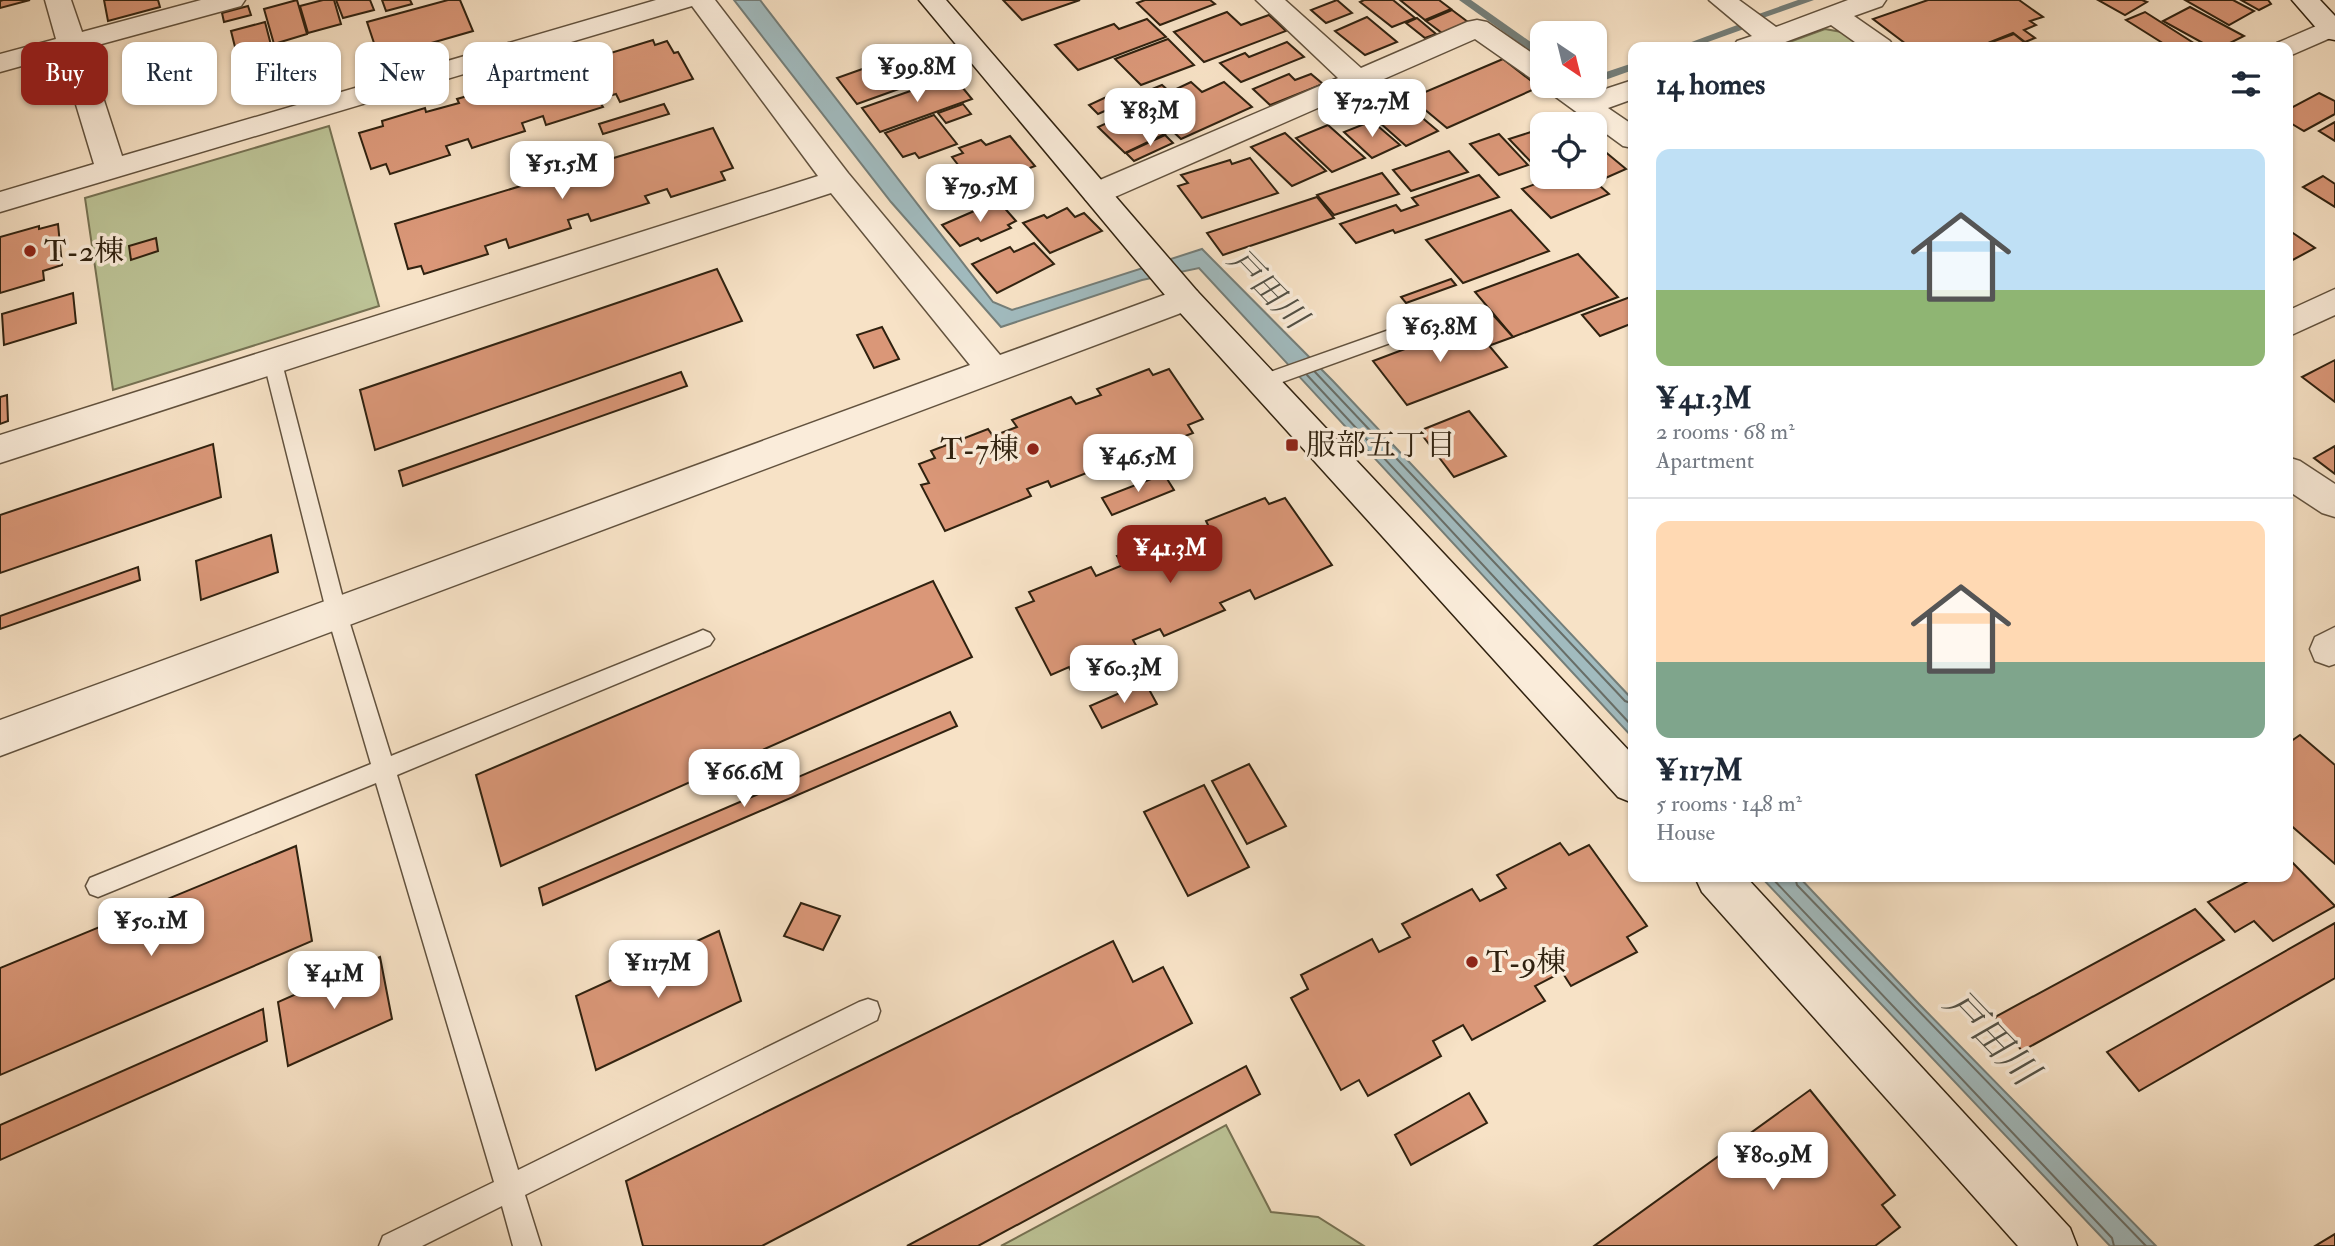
<!DOCTYPE html>
<meta charset="utf-8">
<style>
body{margin:0;font-family:"IM FELL Double Pica","Noto Serif JP",serif;background:#f2f2f3;color:#1f2937;height:100vh;display:flex;flex-direction:column;font-size:26px;white-space:nowrap}
*{box-sizing:border-box;margin:0}
p{font-size:23px;color:#747a83}
.icon{flex:none;width:38px;height:38px;fill:none;stroke:currentColor;stroke-width:2;stroke-linecap:round;stroke-linejoin:round}
.map{position:relative;flex:1;overflow:hidden}
.sheet{position:absolute;left:1628px;top:42px;width:665px;height:840px;display:flex;flex-direction:column;background:#fff;border-radius:14px;box-shadow:0 2px 5px #0004}
.sheet>*{flex:none}
.top-card{position:absolute;left:21px;top:42px;width:665px;height:63px;display:flex;gap:14px}
.needle{width:46px;rotate:145deg}
.fabs{position:absolute;left:1530px;top:21px;display:grid;gap:14px}
.fabs a{display:grid;place-items:center;width:77px;height:77px;border-radius:14px;background:#fff;box-shadow:0 2px 5px #0004;font-size:35px}
.price{position:absolute;translate:-50% -60px;padding:0 16px;border-radius:14px;background:#fff;color:#222;font-size:23px;line-height:46px;filter:drop-shadow(0 2px 4px #0008)}
.price::after{content:'';position:absolute;left:50%;top:42px;width:21px;height:16px;margin-left:-10px;background:inherit;clip-path:polygon(0 0,100% 0,50% 100%)}
.price.current{background:#8f2418;color:#fff}
ul{padding:0;list-style:none}
li{display:grid;align-content:center;gap:14px;height:371px;padding:0 28px}
li+li{border-top:2px solid #e0e1e3}
li span{display:grid;place-items:center;height:217px;border-radius:14px;color:#555}
li>.icon{margin-inline-start:auto}
span .icon{width:126px;height:126px;fill:#fffc;stroke-width:1}
li b{font-size:30px}
h2{display:flex;justify-content:space-between;align-items:center;height:84px;padding:0 28px;font-size:30px}
.tag{padding:0 24px;border-radius:14px;background:#fff;box-shadow:0 2px 5px #0004;font-size:24px;line-height:63px}
.tag.current{background:#8f2418;color:#fff}
.map>svg:first-child{display:block}
.green{fill:#bcc396;stroke:#767253;stroke-width:2}
.water{fill:#a1bbbf;stroke:#747e79;stroke-width:2}
.lines{fill:none;stroke-linecap:round;stroke-linejoin:round}
.shore{stroke:#686e68;stroke-width:2}
.stream{fill:#747e79;fill-rule:evenodd}
.building{fill:#da9778;stroke:#302210;stroke-width:2}
.lane-casing{stroke:#62523e;stroke-width:3}
.street-casing{stroke:#62523e;stroke-width:3}
.secondary-casing{stroke:#302210;stroke-width:3}
.lane{fill:#faecda;fill-rule:evenodd}
.street{fill:#faecda;fill-rule:evenodd}
.secondary{fill:#faecda;fill-rule:evenodd}
.poi-dot{fill:#8f2418;stroke:#faecda;stroke-width:2.5}
.labels{text-anchor:middle;dominant-baseline:central;stroke-width:7;stroke-linejoin:round;paint-order:stroke}
.poi-label{font-size:30px;fill:#302210;stroke:#faecda;text-anchor:start}
.water-label{font-size:32px;font-style:italic;fill:#525045;stroke:#faecda}
.near-water-label{font-size:38px;font-style:italic;fill:#525045;stroke:#faecda}
</style>
<div class="map">
<svg width="2335" height="1246" viewBox="0 0 2335 1246">
<rect width="100%" height="100%" fill="#f7e2c6"/>
<filter id="stains"><feTurbulence type="fractalNoise" baseFrequency=".00286" numOctaves="4"/><feColorMatrix values="0 0 0 0 .2 0 0 0 0 .09 0 0 0 0 .02 0 0 0 .5 -.17"/></filter>
<radialGradient id="worn" r=".72"><stop offset=".6" stop-color="#630" stop-opacity="0"/><stop offset="1" stop-color="#630" stop-opacity=".3"/></radialGradient>
<g class="green">
<polygon points="1825,29 1847,33 1867,47 1776,47"/>
<polygon points="329,126 379,306 113,390 85,198"/>
<polygon points="1226,1125 1271,1212 1318,1217 1364,1246 1001,1246"/>
</g>
<g class="water">
<polygon points="734,0 760,0 993,302 1012,310 1202,249 1333,381 1633,700 1633,738 1199,268 1142,280 1001,327 891,202"/>
<polygon points="1761,877 1799,877 1919,1004 2156,1246 2110,1246"/>
</g>
<g class="lines">
<g class="shore">
<polyline points="1315,372 1625,701 1633,704"/>
<polyline points="1307,375 1633,727"/>
<polyline points="1771,877 2112,1238 2114,1246"/>
<polyline points="1795,877 1797,885 2146,1246"/>
</g>
<g class="stream">
<polygon points="1459,0 1471,0 1542,50 1542,59"/>
<polygon points="1798,0 1814,0 1760,19 1750,17"/>
<polygon points="1740,24 1746,27 1744,29 1694,47 1678,47"/>
<polygon points="1633,63 1633,70 1594,84 1594,76"/>
</g>
</g>
<g class="building">
<polygon points="3,0 30,0 0,8 0,1"/>
<polygon points="104,0 158,0 160,7 108,21"/>
<polygon points="297,0 307,34 274,44 264,9"/>
<polygon points="323,0 334,0 341,24 308,33 300,6"/>
<polygon points="336,0 370,0 374,10 343,18"/>
<polygon points="382,0 410,0 412,4 386,11"/>
<polygon points="448,0 460,0 473,31 379,58 367,22"/>
<polygon points="1003,0 1080,0 1022,20"/>
<polygon points="1145,0 1210,0 1215,4 1160,25 1137,3"/>
<polygon points="1337,0 1352,13 1326,23 1311,10"/>
<polygon points="1364,0 1393,0 1415,18 1392,27 1360,2"/>
<polygon points="1400,0 1439,0 1451,9 1425,20"/>
<polygon points="1928,0 2019,0 2043,17 2030,21 2036,25 2024,30 2035,38 2025,42 2013,33 1988,43 1994,47 1910,47 1873,19"/>
<polygon points="2098,0 2142,0 2147,2 2125,15"/>
<polygon points="2185,0 2233,0 2254,11 2229,25"/>
<polygon points="2241,0 2268,0 2271,4 2259,10"/>
<polygon points="248,6 251,15 224,22 222,13"/>
<polygon points="2190,7 2244,36 2222,47 2210,47 2163,21"/>
<polygon points="1452,10 1468,22 1442,33 1426,21"/>
<polygon points="1227,12 1241,25 1269,15 1286,31 1204,62 1174,32"/>
<polygon points="2145,12 2200,47 2169,47 2126,20"/>
<polygon points="1367,17 1397,42 1365,55 1335,31"/>
<polygon points="1417,18 1436,34 1425,38 1406,23"/>
<polygon points="1147,19 1166,37 1078,70 1055,45 1114,24 1119,29"/>
<polygon points="265,22 271,45 237,55 231,31"/>
<polygon points="2014,34 2024,42 2020,44 2025,47 1995,47 1989,43"/>
<polygon points="1168,39 1194,65 1141,85 1115,59"/>
<polygon points="653,40 655,45 667,41 674,53 678,52 693,79 620,102 616,94 598,99 603,107 546,125 543,116 522,123 525,131 472,148 468,139 446,146 450,155 390,174 386,164 371,169 359,133 383,126 382,121 425,108 426,112 459,103 457,99 502,86 503,90 534,80 532,76 575,63 577,67 606,58 604,55"/>
<polygon points="1287,42 1304,57 1241,82 1220,63 1245,53 1249,57"/>
<polygon points="916,50 921,55 932,52 949,71 857,104 837,78"/>
<polygon points="1503,59 1539,87 1447,128 1411,98"/>
<polygon points="1289,74 1295,80 1311,74 1323,84 1270,105 1253,89"/>
<polygon points="953,76 972,99 880,132 862,108"/>
<polygon points="1191,82 1202,92 1224,82 1252,107 1181,139 1135,96 1162,85 1170,92"/>
<polygon points="2319,93 2335,101 2335,114 2304,131 2287,121 2287,110"/>
<polygon points="1113,94 1123,103 1098,114 1089,105"/>
<polygon points="1401,100 1438,131 1406,146 1370,114"/>
<polygon points="664,104 669,114 603,134 599,124"/>
<polygon points="963,104 971,114 946,123 938,113"/>
<polygon points="1138,109 1165,134 1125,153 1098,127"/>
<polygon points="934,115 957,144 919,158 915,153 903,157 885,133"/>
<polygon points="1372,121 1400,145 1372,158 1344,132"/>
<polygon points="2335,122 2335,141 2319,131"/>
<polygon points="1328,125 1365,158 1332,172 1296,138"/>
<polygon points="713,128 733,168 721,172 725,180 671,197 667,189 645,196 649,203 591,221 588,214 568,220 571,228 509,248 506,239 485,246 488,254 424,274 421,266 408,269 395,224"/>
<polygon points="1531,132 1534,135 1542,133 1542,159 1532,163 1509,139"/>
<polygon points="1285,133 1326,171 1292,186 1251,147"/>
<polygon points="1499,134 1528,165 1499,175 1470,144"/>
<polygon points="1165,135 1173,143 1134,161 1126,153"/>
<polygon points="1010,136 1035,166 995,181 993,178 973,184 952,157 963,153 959,148 981,140 986,145"/>
<polygon points="1597,145 1626,169 1601,180 1594,174 1594,146"/>
<polygon points="1449,151 1468,172 1411,191 1393,170"/>
<polygon points="1250,158 1278,193 1202,218 1178,186 1188,183 1181,175 1230,160 1232,164"/>
<polygon points="1382,173 1399,194 1334,215 1317,195"/>
<polygon points="1479,175 1499,197 1395,233 1393,230 1356,243 1340,224 1396,205 1401,211 1418,205 1412,198"/>
<polygon points="2323,176 2335,184 2335,207 2303,187"/>
<polygon points="1554,177 1590,177 1609,194 1551,218 1522,189"/>
<polygon points="1317,197 1334,218 1223,255 1207,233"/>
<polygon points="1001,204 1016,221 1008,225 1011,228 981,241 978,238 960,246 942,225 988,205 991,208"/>
<polygon points="1067,208 1075,217 1084,213 1102,231 1050,253 1023,223 1044,215 1047,218"/>
<polygon points="1511,210 1549,251 1463,283 1426,240"/>
<polygon points="58,224 62,265 43,271 44,280 0,293 0,237 39,226 39,229"/>
<polygon points="2287,229 2315,248 2287,263"/>
<polygon points="156,238 158,251 131,260 129,246"/>
<polygon points="1034,243 1054,264 997,293 972,264 1010,247 1014,252"/>
<polygon points="1578,254 1618,297 1513,337 1475,292"/>
<polygon points="717,269 742,321 375,450 360,390"/>
<polygon points="1451,279 1456,285 1406,303 1401,297"/>
<polygon points="73,293 76,323 4,345 2,314"/>
<polygon points="1633,296 1633,323 1600,336 1582,315"/>
<polygon points="1494,316 1513,337 1491,345 1472,324"/>
<polygon points="1471,324 1507,367 1407,405 1373,361"/>
<polygon points="882,327 899,359 874,368 857,335"/>
<polygon points="2335,360 2335,402 2302,377"/>
<polygon points="1149,369 1153,375 1169,369 1203,419 1188,425 1193,433 1139,454 1134,447 1109,457 1112,463 1051,487 1048,481 1027,489 1031,496 945,531 921,485 929,483 919,464 935,458 931,451 988,429 993,436 1017,427 1012,420 1071,397 1076,404 1101,395 1097,389"/>
<polygon points="681,372 687,386 403,486 399,471"/>
<polygon points="7,395 8,421 0,424 0,397"/>
<polygon points="1469,411 1506,456 1454,477 1419,431"/>
<polygon points="213,444 221,497 0,573 0,515"/>
<polygon points="2335,446 2335,474 2314,458"/>
<polygon points="1164,474 1174,490 1112,515 1102,498"/>
<polygon points="1265,498 1269,504 1285,498 1332,565 1255,599 1250,590 1220,603 1225,610 1164,636 1160,629 1133,640 1137,647 1073,675 1069,667 1051,675 1016,608 1034,601 1029,592 1091,567 1096,576 1123,565 1117,556 1176,532 1182,541 1210,529 1206,521"/>
<polygon points="271,535 278,572 201,600 196,561"/>
<polygon points="138,567 140,580 0,629 0,616"/>
<polygon points="933,581 972,657 501,866 476,775"/>
<polygon points="1145,682 1157,704 1102,728 1090,706"/>
<polygon points="950,712 957,726 543,905 539,888"/>
<polygon points="2300,735 2335,765 2335,864 2287,822 2287,744"/>
<polygon points="1249,764 1286,826 1247,844 1212,781"/>
<polygon points="1204,785 1249,867 1188,896 1144,812"/>
<polygon points="1560,843 1569,855 1589,845 1647,926 1627,937 1637,952 1571,986 1562,972 1535,986 1545,1001 1472,1040 1463,1025 1433,1041 1441,1056 1368,1096 1359,1080 1341,1090 1291,998 1308,989 1301,975 1372,939 1379,952 1410,937 1402,924 1472,889 1480,901 1506,888 1497,875"/>
<polygon points="296,846 312,941 0,1075 0,968"/>
<polygon points="2289,859 2335,906 2273,941 2254,921 2235,932 2208,902 2256,877 2287,877"/>
<polygon points="801,903 840,916 823,950 784,936"/>
<polygon points="2195,909 2224,940 2022,1051 1995,1017"/>
<polygon points="2335,923 2335,978 2139,1091 2107,1052"/>
<polygon points="719,931 741,1001 596,1070 576,996"/>
<polygon points="1113,941 1133,982 1163,967 1192,1023 762,1246 643,1246 626,1181"/>
<polygon points="380,957 392,1019 288,1066 278,1002"/>
<polygon points="263,1009 267,1041 0,1160 0,1125"/>
<polygon points="1246,1066 1260,1094 978,1246 907,1246"/>
<polygon points="1810,1090 1895,1195 1882,1205 1900,1227 1875,1246 1594,1246"/>
<polygon points="1469,1093 1487,1123 1411,1165 1395,1135"/>
<polygon points="2335,1234 2335,1246 2315,1246"/>
</g>
<g class="lines">
<defs>
<g id="lane">
<polygon points="1423,318 1429,319 1432,324 1429,329 1263,389 1256,387 1254,382 1256,377"/>
<polygon points="273,356 279,358 282,363 347,614 391,756 696,633 703,630 710,633 714,639 710,645 397,775 518,1170 859,1002 868,999 877,1002 880,1011 877,1020 525,1195 541,1246 513,1246 502,1206 422,1246 379,1246 383,1236 494,1182 376,783 98,897 90,894 86,886 90,878 371,764 327,614 264,363 267,358"/>
</g>
<g id="street">
<polygon points="45,0 71,0 82,32 201,0 245,0 241,6 87,48 122,156 656,0 715,0 848,173 1000,355 1186,287 1197,291 1202,299 1197,307 0,756 0,720 970,365 831,193 0,463 0,435 818,176 692,6 0,212 0,192 94,164 61,55 0,72 0,54 56,39"/>
<polygon points="1256,0 1285,0 1361,68 1467,22 1477,20 1487,22 1542,60 1542,82 1532,79 1475,39 1108,200 1097,203 1086,200 1082,193 1086,186 1338,78"/>
<polygon points="1709,0 1739,0 1776,27 1848,0 1886,0 1882,6 1854,16 1890,41 1894,47 1862,47 1831,25 1772,47 1733,47 1737,41 1752,36"/>
<polygon points="2335,18 2335,36 2287,57 2287,47 2274,47 2277,43"/>
<polygon points="1633,80 1633,99 1608,108 1633,125 1633,148 1623,146 1549,92 1545,86 1578,86 1590,94"/>
<polygon points="2335,289 2335,315 2287,337 2287,311"/>
<polygon points="2287,457 2300,461 2335,484 2335,517 2322,513 2287,490"/>
<polygon points="2335,627 2335,664 2329,666 2315,661 2310,649 2315,637"/>
</g>
<g id="secondary">
<polygon points="919,0 946,0 1197,291 1633,755 1633,803 1618,797 1175,307"/>
<polygon points="2292,0 2320,0 2335,16 2335,40 2325,38"/>
<polygon points="1695,877 1746,877 2070,1228 2077,1246 2018,1246 1702,892"/>
</g>
</defs>
<use href="#lane" class="lane-casing"/>
<use href="#street" class="street-casing"/>
<use href="#secondary" class="secondary-casing"/>
<use href="#lane" class="lane"/>
<use href="#street" class="street"/>
<use href="#secondary" class="secondary"/>
</g>
<g class="poi-dot">
<circle cx="30" cy="251" r="7"/>
<rect x="1285" y="438" width="14" height="14" rx="3.5"/>
<circle cx="1033" cy="449" r="7"/>
<circle cx="1472" cy="962" r="7"/>
</g>
<g class="labels">
<g class="poi-label">
<text x="44" y="251">T-2棟</text>
<text x="1306" y="445">服部五丁目</text>
<text x="1019" y="449" text-anchor="end">T-7棟</text>
<text x="1486" y="962">T-9棟</text>
</g>
<g class="water-label">
<text transform="translate(1267 289) rotate(46)">戸田川</text>
</g>
<g class="near-water-label">
<text transform="translate(1991 1038) rotate(46)">戸田川</text>
</g>
</g>
<rect width="100%" height="100%" filter="url(#stains)"/>
<rect width="100%" height="100%" fill="url(#worn)"/>
</svg>
<div class="fabs">
<a><svg class="needle" viewBox="-14 -14 28 28"><path d="M0-13l5 13h-10z" fill="#e53935"/><path d="M0 13l5-13h-10z" fill="#747a83"/></svg></a>
<a><svg class="icon" aria-label="locate" viewBox="0 0 24 24"><circle cx="12" cy="12" r="6"/><path d="M12 2v4M12 18v4M2 12h4M18 12h4"/></svg></a>
</div>
<b class="price" style="left:917px;top:104px">¥99.8M</b>
<b class="price" style="left:1372px;top:139px">¥72.7M</b>
<b class="price" style="left:1150px;top:148px">¥83M</b>
<b class="price" style="left:562px;top:201px">¥51.5M</b>
<b class="price" style="left:980px;top:224px">¥79.5M</b>
<b class="price" style="left:1440px;top:364px">¥63.8M</b>
<b class="price" style="left:1138px;top:494px">¥46.5M</b>
<b class="price current" style="left:1170px;top:585px">¥41.3M</b>
<b class="price" style="left:1124px;top:705px">¥60.3M</b>
<b class="price" style="left:744px;top:809px">¥66.6M</b>
<b class="price" style="left:151px;top:958px">¥50.1M</b>
<b class="price" style="left:658px;top:1000px">¥117M</b>
<b class="price" style="left:334px;top:1011px">¥41M</b>
<b class="price" style="left:1773px;top:1192px">¥80.9M</b>
<div class="top-card">
<a class="tag current">Buy</a>
<a class="tag">Rent</a>
<a class="tag">Filters</a>
<a class="tag">New</a>
<a class="tag">Apartment</a>
</div>
<section class="sheet">
<h2>14 homes<svg class="icon" aria-label="filters" viewBox="0 0 24 24"><path d="M4 7h16M4 17h16"/><circle cx="9" cy="7" r="2"/><circle cx="15" cy="17" r="2"/></svg></h2>
<ul>
<li><span style="background:linear-gradient(#bfe0f5 65%,#8fb573 0)"><svg class="icon" aria-label="home" viewBox="0 0 24 24"><path d="M3 11l9-7 9 7M6 9v11h12V9"/></svg></span><div><b>¥41.3M</b><p>2 rooms · 68 m²</p><p>Apartment</p></div></li>
<li><span style="background:linear-gradient(#ffd9b3 65%,#7fa58c 0)"><svg class="icon" aria-label="home" viewBox="0 0 24 24"><path d="M3 11l9-7 9 7M6 9v11h12V9"/></svg></span><div><b>¥117M</b><p>5 rooms · 148 m²</p><p>House</p></div></li>
</ul>
</section>
</div>
